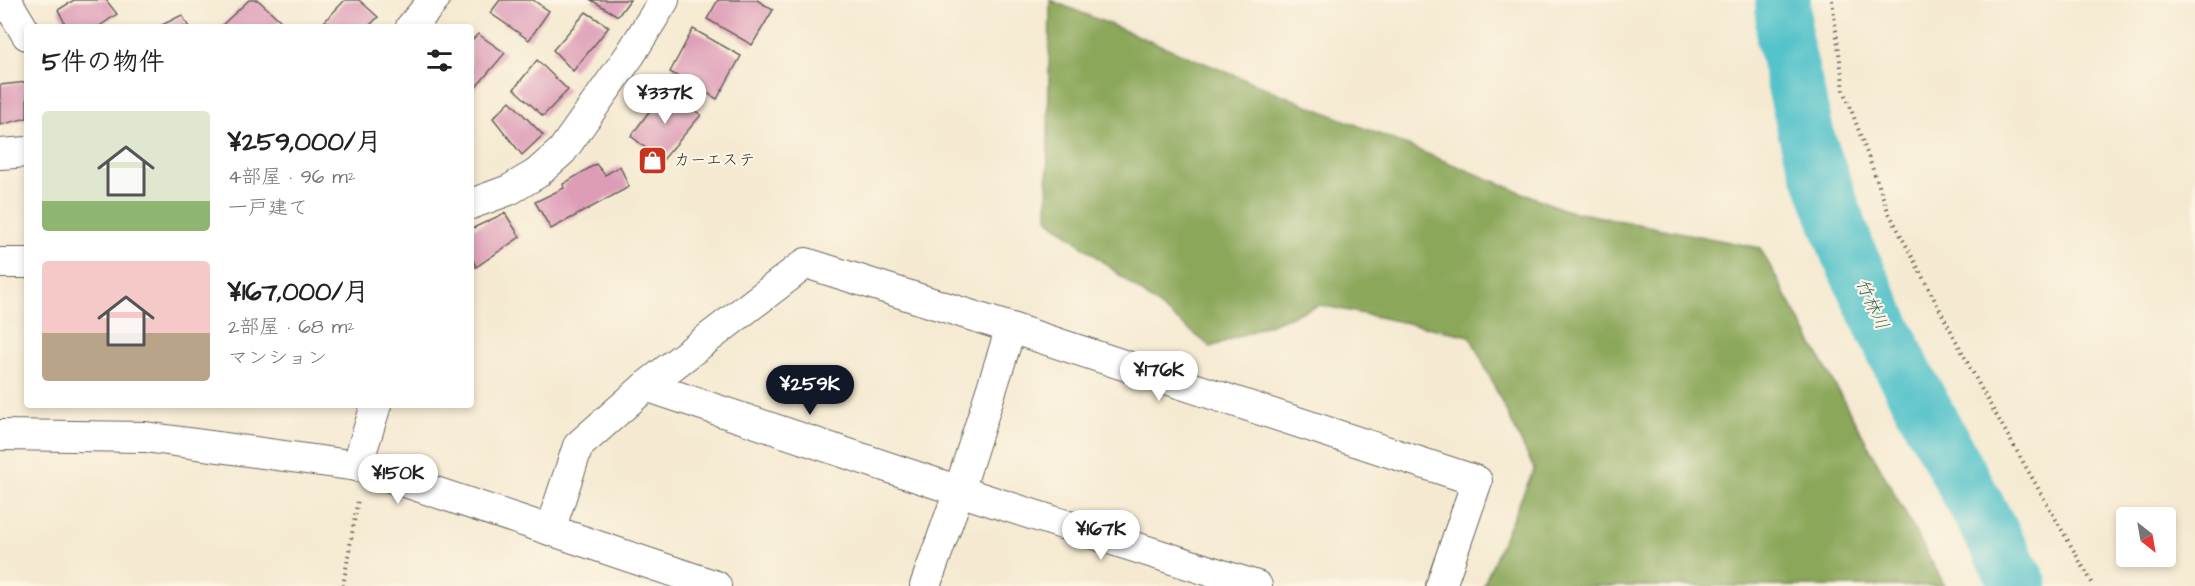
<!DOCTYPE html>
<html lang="ja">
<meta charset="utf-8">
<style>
body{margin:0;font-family:"Architects Daughter","Klee One",sans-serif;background:#f2f2f2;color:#222;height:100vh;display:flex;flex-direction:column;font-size:22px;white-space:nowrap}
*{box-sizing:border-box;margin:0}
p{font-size:20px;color:#767676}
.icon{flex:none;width:33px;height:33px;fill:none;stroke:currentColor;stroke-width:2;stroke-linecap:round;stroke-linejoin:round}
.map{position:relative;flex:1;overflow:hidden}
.side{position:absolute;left:24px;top:24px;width:450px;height:384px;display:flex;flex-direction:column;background:#fff;border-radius:6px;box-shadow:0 3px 9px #0003}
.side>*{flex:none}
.needle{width:39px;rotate:149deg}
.buttons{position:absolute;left:2116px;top:507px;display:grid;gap:12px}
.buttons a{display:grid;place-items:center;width:60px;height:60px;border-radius:6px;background:#fff;box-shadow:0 3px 9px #0003;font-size:30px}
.price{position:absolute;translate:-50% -51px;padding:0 14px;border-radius:21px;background:#fff;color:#222;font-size:20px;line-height:39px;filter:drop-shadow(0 2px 3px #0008)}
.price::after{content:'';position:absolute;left:50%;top:36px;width:18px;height:14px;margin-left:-9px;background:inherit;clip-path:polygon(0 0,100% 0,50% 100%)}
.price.current{background:#111827;color:#fff}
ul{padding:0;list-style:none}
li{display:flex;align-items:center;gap:18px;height:150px;padding:0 18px}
li span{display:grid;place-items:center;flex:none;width:168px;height:120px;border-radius:6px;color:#555}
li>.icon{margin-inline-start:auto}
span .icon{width:72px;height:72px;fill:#fffc;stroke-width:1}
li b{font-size:26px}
h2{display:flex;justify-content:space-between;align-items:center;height:72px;padding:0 18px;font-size:26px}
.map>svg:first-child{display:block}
.forest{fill:#8ba75a;stroke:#54623b;stroke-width:1.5}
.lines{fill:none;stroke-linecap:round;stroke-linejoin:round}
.river{stroke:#55c3ca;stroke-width:56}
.building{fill:#de9db7}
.minor-casing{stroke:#68645b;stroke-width:32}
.path{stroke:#68645b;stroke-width:4;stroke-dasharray:1.5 4.5;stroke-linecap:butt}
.minor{stroke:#fff;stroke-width:30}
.labels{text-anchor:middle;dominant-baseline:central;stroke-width:4.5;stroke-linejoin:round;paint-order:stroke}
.poi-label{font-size:16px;fill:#1c1c1c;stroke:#fcf5e5;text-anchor:start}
.water-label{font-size:18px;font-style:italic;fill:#335f62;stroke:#fcf5e5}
</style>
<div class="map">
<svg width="2195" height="586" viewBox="0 0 2195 586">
<rect width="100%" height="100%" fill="#fcf5e5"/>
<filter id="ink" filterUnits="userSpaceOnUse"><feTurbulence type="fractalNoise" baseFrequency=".0167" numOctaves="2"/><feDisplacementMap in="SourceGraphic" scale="12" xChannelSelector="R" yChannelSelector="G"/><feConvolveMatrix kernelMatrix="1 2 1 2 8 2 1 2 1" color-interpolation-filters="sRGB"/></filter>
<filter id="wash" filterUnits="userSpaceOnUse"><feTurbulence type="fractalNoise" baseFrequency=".008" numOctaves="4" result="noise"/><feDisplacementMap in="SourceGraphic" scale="24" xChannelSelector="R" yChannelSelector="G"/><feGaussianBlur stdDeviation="1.35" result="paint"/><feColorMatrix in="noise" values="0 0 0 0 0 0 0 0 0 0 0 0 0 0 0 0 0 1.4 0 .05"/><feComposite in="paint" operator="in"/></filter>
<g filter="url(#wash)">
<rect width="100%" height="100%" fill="#f5ead1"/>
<polygon class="forest" points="1050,0 1565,210 1760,248 1945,586 1483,586 1534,469 1470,336 1320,305 1211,347 1047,218"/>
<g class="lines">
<polyline class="river" points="1783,0 1784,39 1808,141 1848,252 1906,376 2020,586"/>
</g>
<g id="blocks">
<g class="building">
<polygon points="74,0 106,0 117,14 98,27 67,27 58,10"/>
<polygon points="249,0 258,0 281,21 275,27 220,27"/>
<polygon points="345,0 359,0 378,17 368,27 329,27 324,22"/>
<polygon points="500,0 533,0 549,11 529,40 490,13"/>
<polygon points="591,0 630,0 618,16"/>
<polygon points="718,0 757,0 773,10 752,45 707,19"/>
<polygon points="586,12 609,27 573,71 553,50"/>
<polygon points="182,15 189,27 158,27"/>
<polygon points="693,29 741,56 717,99 670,72"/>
<polygon points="478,34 505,53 471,93 471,41"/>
<polygon points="537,60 568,90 543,116 514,89"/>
<polygon points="27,82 27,118 0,125 0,85"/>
<polygon points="665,90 701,115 662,161 631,136"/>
<polygon points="510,101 543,135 522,155 493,118"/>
<polygon points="596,164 605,175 620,166 629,187 551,229 535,202 564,188 563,184"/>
<polygon points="505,213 520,237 476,267 471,255 471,229"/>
</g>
</g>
</g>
<g filter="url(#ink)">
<use href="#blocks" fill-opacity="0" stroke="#68645b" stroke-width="1.5"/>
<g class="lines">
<defs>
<g id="minor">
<polyline points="6,0 27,35"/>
<polyline points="411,27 434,0"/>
<polyline points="0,154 27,152"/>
<polyline points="471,204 509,190 536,174 562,151 630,55 664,0"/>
<polyline points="0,263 27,263"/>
<polyline points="646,386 959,491 1257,586"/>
<polyline points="376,405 357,466 550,530"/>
<polyline points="0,435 145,437 357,466"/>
<polyline points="716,586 550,530 578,446 646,386 806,263 1011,328"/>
<polyline points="925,586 959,491 1011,328 1477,481 1441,586"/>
</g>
</defs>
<use href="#minor" class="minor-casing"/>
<g class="path">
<polyline points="1832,0 1844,90 1888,211 1983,392 2094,586"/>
<polyline points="343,586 358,499"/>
</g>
<use href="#minor" class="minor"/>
</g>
</g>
<defs>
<symbol id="shop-square" viewBox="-11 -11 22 22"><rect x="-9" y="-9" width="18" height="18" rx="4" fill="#c8321e" stroke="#fcf5e5"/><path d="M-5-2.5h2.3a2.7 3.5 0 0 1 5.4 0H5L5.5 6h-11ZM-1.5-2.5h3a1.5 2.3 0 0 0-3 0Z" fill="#fff"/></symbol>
</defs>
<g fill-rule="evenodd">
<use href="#shop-square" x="636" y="144" width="33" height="33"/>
</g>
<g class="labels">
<g class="poi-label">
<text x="674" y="160">カーエステ</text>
</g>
<g class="water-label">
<text transform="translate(1872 304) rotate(65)">竹林川</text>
</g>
</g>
</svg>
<div class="buttons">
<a><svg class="needle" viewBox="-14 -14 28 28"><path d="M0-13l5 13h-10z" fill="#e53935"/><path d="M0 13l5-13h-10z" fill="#767676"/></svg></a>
</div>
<b class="price" style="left:665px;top:125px">¥337K</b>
<b class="price" style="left:1159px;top:402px">¥176K</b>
<b class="price current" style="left:810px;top:416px">¥259K</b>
<b class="price" style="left:398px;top:505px">¥150K</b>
<b class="price" style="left:1101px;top:561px">¥167K</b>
<section class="side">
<h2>5件の物件<svg class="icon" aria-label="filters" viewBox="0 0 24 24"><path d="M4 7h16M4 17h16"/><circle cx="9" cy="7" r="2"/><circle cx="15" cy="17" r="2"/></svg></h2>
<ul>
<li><span style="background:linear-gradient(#dfe7d0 75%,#8fb573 0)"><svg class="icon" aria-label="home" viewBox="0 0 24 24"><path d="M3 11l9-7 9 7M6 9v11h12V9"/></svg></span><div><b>¥259,000/月</b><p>4部屋 · 96 m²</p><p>一戸建て</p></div></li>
<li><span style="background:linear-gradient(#f6c9c9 60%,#b9a48a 0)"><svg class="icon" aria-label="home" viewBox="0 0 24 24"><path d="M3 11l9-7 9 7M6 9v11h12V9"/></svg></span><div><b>¥167,000/月</b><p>2部屋 · 68 m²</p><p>マンション</p></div></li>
</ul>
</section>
</div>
